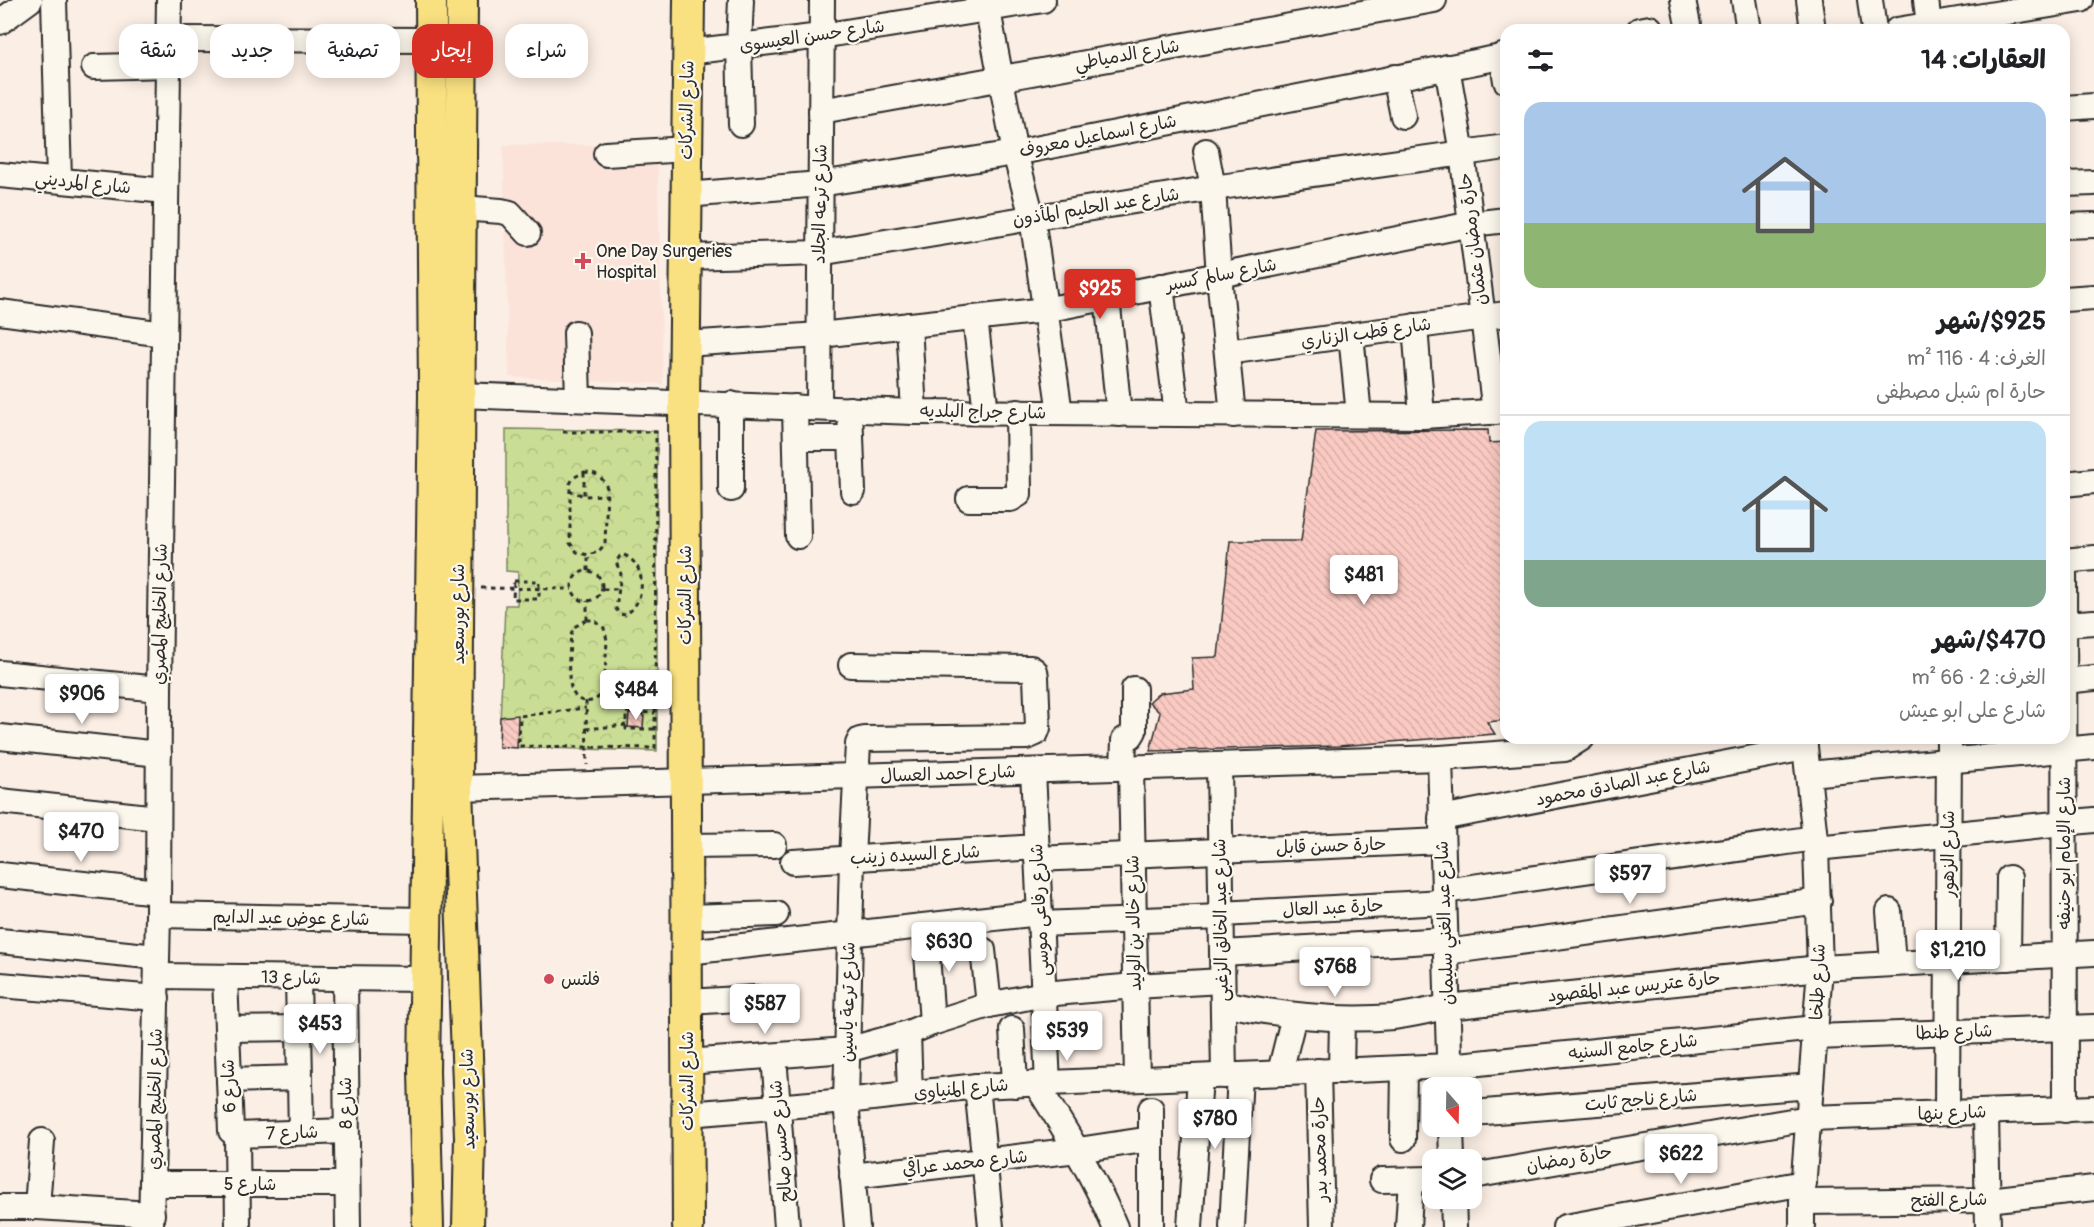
<!DOCTYPE html>
<html lang="ar">
<meta charset="utf-8">
<style>
body{margin:0;font-family:Pangolin,"Playpen Sans Arabic",sans-serif;background:#f2f2f2;color:#202124;direction:rtl;height:100vh;display:flex;flex-direction:column;font-size:22px;white-space:nowrap}
*{box-sizing:border-box;margin:0}
p{font-size:20px;color:#757577}
.icon{flex:none;width:33px;height:33px;fill:none;stroke:currentColor;stroke-width:2;stroke-linecap:round;stroke-linejoin:round}
.map{position:relative;flex:1;overflow:hidden;direction:ltr}
.drawer{position:absolute;left:1500px;top:24px;width:570px;height:720px;display:flex;flex-direction:column;background:#fff;border-radius:18px;box-shadow:0 3px 15px #0003;direction:rtl}
.drawer>*{flex:none}
.top-card{position:absolute;left:18px;top:24px;width:570px;height:54px;direction:rtl;display:flex;gap:12px}
.needle{width:39px;rotate:160deg}
.buttons{position:absolute;left:1422px;top:1077px;display:grid;gap:12px}
.buttons a{display:grid;place-items:center;width:60px;height:60px;border-radius:12px;background:#fff;box-shadow:0 3px 15px #0003;font-size:30px}
.price{position:absolute;translate:-50% -51px;padding:0 14px;border-radius:6px;background:#fff;color:#222;font-size:20px;line-height:39px;filter:drop-shadow(0 2px 3px #0008)}
.price::after{content:'';position:absolute;left:50%;top:36px;width:18px;height:14px;margin-left:-9px;background:inherit;clip-path:polygon(0 0,100% 0,50% 100%)}
.price.current{background:#d93025;color:#fff}
ul{padding:0;list-style:none}
li{display:grid;align-content:center;gap:12px;height:318px;padding:0 24px}
li+li{border-top:2px solid #e0e0e0}
li span{display:grid;place-items:center;height:186px;border-radius:18px;color:#555}
li>.icon{margin-inline-start:auto}
span .icon{width:108px;height:108px;fill:#fffc;stroke-width:1}
li b{font-size:26px}
h2{display:flex;justify-content:space-between;align-items:center;height:72px;padding:0 24px;font-size:26px}
.chip{padding:0 21px;border-radius:18px;background:#fff;box-shadow:0 3px 15px #0003;font-size:21px;line-height:54px}
.chip.current{background:#d93025;color:#fff}
.map>svg:first-child{display:block}
.built{fill:#fbe3da}
.park{fill:url(#park-crowns);stroke:#7a8460;stroke-width:1.5}
.building{fill:url(#building-back-hatch);stroke:#2b2b2b;stroke-width:1.5}
.lines{fill:none;stroke-linecap:round;stroke-linejoin:round}
.minor-casing{stroke:#2b2b2b;stroke-width:28}
.major-casing{stroke:#2b2b2b;stroke-width:34}
.path{stroke:#2b2b2b;stroke-width:3;stroke-dasharray:4.5 4.5;stroke-linecap:butt}
.minor{stroke:#fbf7ec;stroke-width:24}
.major{stroke:#f9e181;stroke-width:30}
.poi-dot{fill:#d1495b;stroke:#fbf7ec;stroke-width:2}
.labels{text-anchor:middle;dominant-baseline:central;stroke-width:4.5;stroke-linejoin:round;paint-order:stroke}
.street-label{font-size:18px;fill:#2b2b2b;stroke:#fbf7ec}
.poi-label{font-size:18px;fill:#2b2b2b;stroke:#fbf7ec;text-anchor:start}
</style>
<div class="map">
<svg width="2094" height="1227" viewBox="0 0 2094 1227">
<defs>
<pattern id="park-crowns" width="20" height="18" patternUnits="userSpaceOnUse" patternTransform="scale(1.5)"><rect width="20" height="18" fill="#c9de94"/><path d="M2 6a3 3 0 1 1 6 0M12 15a3 3 0 1 1 6 0" fill="none" stroke="#adbf80"/></pattern>
<pattern id="building-back-hatch" width="6" height="6" patternUnits="userSpaceOnUse" patternTransform="scale(1.5)"><rect width="6" height="6" fill="#facac2"/><path d="M-1 5l2 2M0 0l6 6M5-1l2 2" fill="none" stroke="#d6aea7"/></pattern>
</defs>
<rect width="100%" height="100%" fill="#fbeee4"/>
<filter id="ink" filterUnits="userSpaceOnUse"><feTurbulence type="fractalNoise" baseFrequency=".0167" numOctaves="2"/><feDisplacementMap in="SourceGraphic" scale="12" xChannelSelector="R" yChannelSelector="G"/><feConvolveMatrix kernelMatrix="1 2 1 2 8 2 1 2 1" color-interpolation-filters="sRGB"/></filter>
<g filter="url(#ink)">
<polygon class="built" points="503,145 657,145 663,384 509,377"/>
<polygon class="park" points="506,429 657,431 657,751 499,747 505,605 517,605 518,572 506,571"/>
<g class="building">
<polygon points="1488,430 1489,443 1506,442 1506,720 1487,722 1495,734 1338,746 1150,751 1160,713 1149,702 1159,693 1194,689 1192,658 1218,657 1230,541 1301,541 1316,431"/>
<polygon points="629,714 644,714 643,728 628,727"/>
<polygon points="518,715 517,748 499,747 500,717"/>
</g>
<g class="lines">
<defs>
<g id="minor">
<polyline points="54,0 59,180"/>
<polyline points="741,0 739,45 741,124"/>
<polyline points="986,0 1015,153 1032,217 1060,413"/>
<polyline points="1683,0 1689,30"/>
<polyline points="1744,0 1749,30"/>
<polyline points="1809,0 1813,30"/>
<polyline points="1870,0 1874,30"/>
<polyline points="1926,0 1929,25"/>
<polyline points="0,22 30,0"/>
<polyline points="1639,30 1650,28"/>
<polyline points="1897,30 2081,0"/>
<polyline points="169,39 430,40"/>
<polyline points="688,52 821,36 1043,0"/>
<polyline points="1502,56 1506,81"/>
<polyline points="94,67 169,65"/>
<polyline points="1447,67 1462,153 1495,412"/>
<polyline points="1395,77 1403,116"/>
<polyline points="2064,108 2094,106"/>
<polyline points="821,111 1434,0"/>
<polyline points="1206,151 1213,188 1219,276 1233,415"/>
<polyline points="606,154 687,149"/>
<polyline points="0,175 166,191"/>
<polyline points="2064,184 2094,183"/>
<polyline points="686,195 820,184 1015,153 1506,56"/>
<polyline points="461,208 501,211 510,213 528,233"/>
<polyline points="2064,226 2094,225"/>
<polyline points="686,257 819,253 1213,188 1506,147"/>
<polyline points="1161,286 1177,414"/>
<polyline points="1107,297 1119,414"/>
<polyline points="2064,299 2094,297"/>
<polyline points="0,312 164,334"/>
<polyline points="975,318 986,412"/>
<polyline points="909,325 914,412"/>
<polyline points="1415,326 1422,416"/>
<polyline points="576,333 578,399"/>
<polyline points="1351,335 1359,415"/>
<polyline points="685,344 820,335 1045,310 1472,224 1506,220"/>
<polyline points="1227,352 1506,314"/>
<polyline points="460,395 914,412 1422,416 1506,411"/>
<polyline points="795,407 798,536"/>
<polyline points="819,407 822,0"/>
<polyline points="850,409 853,491"/>
<polyline points="796,438 851,438"/>
<polyline points="2064,484 2094,481"/>
<polyline points="731,489 731,404"/>
<polyline points="969,499 1011,499 1019,494 1018,412"/>
<polyline points="2064,560 2065,1110"/>
<polyline points="2064,561 2094,558"/>
<polyline points="2064,624 2094,622"/>
<polyline points="851,665 1031,668 1035,671 1036,677 1038,728 1036,733 1027,737 865,739 860,740 858,744 852,858 846,1101 857,1227"/>
<polyline points="0,673 159,689"/>
<polyline points="2064,681 2094,678"/>
<polyline points="0,737 159,754"/>
<polyline points="1440,758 1450,1088"/>
<polyline points="1219,765 1224,1076"/>
<polyline points="1123,768 1124,740 1131,736 1134,731 1134,689"/>
<polyline points="1131,768 1137,1079"/>
<polyline points="1033,771 1048,1084"/>
<polyline points="1809,774 2094,747"/>
<polyline points="457,788 1440,758 1565,749 1582,738"/>
<polyline points="0,801 158,818"/>
<polyline points="1441,818 1805,748"/>
<polyline points="686,846 774,845"/>
<polyline points="1816,848 2094,820"/>
<polyline points="1037,859 1442,841"/>
<polyline points="793,862 1037,847"/>
<polyline points="0,875 158,892"/>
<polyline points="1444,891 1815,838"/>
<polyline points="1889,911 1893,963"/>
<polyline points="1221,914 1444,902"/>
<polyline points="158,915 425,920"/>
<polyline points="687,917 776,914"/>
<polyline points="1040,924 1221,917"/>
<polyline points="925,926 932,1023"/>
<polyline points="0,941 157,957"/>
<polyline points="983,950 989,1005"/>
<polyline points="687,952 1040,913"/>
<polyline points="1446,952 1819,901"/>
<polyline points="1222,953 1446,940"/>
<polyline points="2008,958 2009,878"/>
<polyline points="157,976 424,979"/>
<polyline points="225,977 231,1131 237,1135 238,1227"/>
<polyline points="298,978 301,1132"/>
<polyline points="345,979 348,1227"/>
<polyline points="0,985 157,998"/>
<polyline points="687,1002 756,998"/>
<path d="M1223,1003C1279,1015 1334,1022 1393,1017C1411,1015 1429,1010 1447,1007L1820,968L2094,953"/>
<polyline points="227,1029 299,1028"/>
<polyline points="1012,1029 1015,1085"/>
<polyline points="908,1033 910,1093"/>
<polyline points="1815,1037 2094,1027"/>
<polyline points="774,1056 787,1227"/>
<polyline points="687,1062 847,1050 908,1033 932,1023 989,1005 1044,994 1135,986 1222,981"/>
<polyline points="1318,1071 1322,1227"/>
<polyline points="1341,1071 1342,1019"/>
<polyline points="1280,1072 1294,1016"/>
<polyline points="229,1080 300,1078"/>
<path d="M1036,1084C1066,1131 1094,1176 1115,1227"/>
<polyline points="977,1086 991,1227"/>
<polyline points="1151,1109 1151,1227"/>
<polyline points="1986,1112 1988,1227"/>
<polyline points="1472,1113 1811,1086"/>
<polyline points="1947,1113 1949,738"/>
<polyline points="688,1114 846,1101 977,1086 1450,1066 1816,1028"/>
<polyline points="1451,1126 1452,1160"/>
<polyline points="237,1135 346,1131"/>
<polyline points="1403,1139 1404,1068"/>
<polyline points="852,1176 1078,1150 1151,1139"/>
<polyline points="1472,1176 1809,1118 2094,1108"/>
<polyline points="1382,1180 1432,1179"/>
<polyline points="153,1184 347,1184"/>
<polyline points="1453,1198 1454,1227"/>
<polyline points="1802,1202 1988,1200 2094,1188"/>
<polyline points="0,1207 37,1207 152,1214"/>
<polyline points="37,1207 42,1141"/>
<polyline points="151,1227 158,915 159,689 169,0"/>
<polyline points="1190,1227 1200,1077"/>
<polyline points="1232,1227 1240,1075"/>
<polyline points="1408,1227 1411,1180"/>
<polyline points="1565,1227 1804,1183"/>
<polyline points="1802,1227 1802,1202 1820,968 1816,848 1804,738"/>
</g>
<g id="major">
<polyline points="462,0 457,788 470,1137 468,1227"/>
<polyline points="428,1227 424,1071 434,395 431,0"/>
<polyline points="688,1227 684,403 689,0"/>
</g>
</defs>
<use href="#minor" class="minor-casing"/>
<use href="#major" class="major-casing"/>
<g class="path">
<polyline points="563,432 656,432 655,748 519,746 520,716 586,708"/>
<path d="M584,472C596,472 603,477 607,488L605,544L598,552L588,555L577,552L570,543V484L573,478Z"/>
<polyline points="584,472 584,496"/>
<polyline points="569,490 584,496 607,495"/>
<path d="M624,555C648,565 646,603 625,615L620,614L616,609L621,574L616,562L620,556Z"/>
<polyline points="588,571 588,555"/>
<circle cx="587" cy="586" r="15"/>
<polygon points="514,581 539,581 539,599 513,599"/>
<polyline points="481,588 572,589"/>
<polyline points="603,589 619,589"/>
<path d="M587,620H594L604,628L607,640L604,691C599,698 593,703 583,701C562,696 570,650 571,634L574,627Z"/>
<polyline points="587,620 587,601"/>
<polyline points="604,691 631,702 632,713"/>
<polyline points="586,701 587,765"/>
<polyline points="586,729 626,725"/>
<polyline points="654,729 626,729 626,712 655,713"/>
</g>
<use href="#minor" class="minor"/>
<use href="#major" class="major"/>
</g>
</g>
<g class="poi-dot">
<path d="M580 252h6v6h6v6h-6v6h-6v-6h-6v-6h6z"/>
<circle cx="549" cy="979" r="6"/>
</g>
<g class="labels">
<g class="street-label">
<text transform="translate(812 36) rotate(-8)">شارع حسن العيسوى</text>
<text transform="translate(1127 55) rotate(-10)">شارع الدمياطي</text>
<text transform="translate(687 110) rotate(-89)">شارع الشركات</text>
<text transform="translate(1098 136) rotate(-11)">شارع اسماعيل معروف</text>
<text transform="translate(83 183) rotate(6)">شارع المرديني</text>
<text transform="translate(820 204) rotate(-89)">شارع ترعه الجلاد</text>
<text transform="translate(1096 207) rotate(-9)">شارع عبد الحليم المأذون</text>
<text transform="translate(1473 239) rotate(-97)">حارة رمضان عثمان</text>
<text transform="translate(1221 275) rotate(-11)">شارع سالم كسبر</text>
<text transform="translate(1366 333) rotate(-8)">شارع قطب الزناري</text>
<text transform="translate(983 412) rotate(1)">شارع جراج البلديه</text>
<text transform="translate(685 595) rotate(-90)">شارع الشركات</text>
<text transform="translate(160 614) rotate(-89)">شارع الخليج المصري</text>
<text transform="translate(458 614) rotate(-90)">شارع بورسعيد</text>
<text transform="translate(948 774) rotate(-2)">شارع احمد العسال</text>
<text transform="translate(1623 783) rotate(-11)">شارع عبد الصادق محمود</text>
<text transform="translate(1331 846) rotate(-2)">حارة حسن قابل</text>
<text transform="translate(2064 853) rotate(-90)">شارع الإمام ابو حنيفه</text>
<text transform="translate(1948 854) rotate(-90)">شارع الزهور</text>
<text transform="translate(915 855) rotate(-3)">شارع السيده زينب</text>
<text transform="translate(1333 908) rotate(-3)">حارة عبد العال</text>
<text transform="translate(1040 910) rotate(-93)">شارع رفاعى موسى</text>
<text transform="translate(291 918) rotate(1)">شارع عوض عبد الدايم</text>
<text transform="translate(1221 920) rotate(-91)">شارع عبد الخالق الزغبى</text>
<text transform="translate(1134 923) rotate(-91)">شارع خالد بن الوليد</text>
<text transform="translate(1445 923) rotate(-92)">شارع عبد الغني سليمان</text>
<text transform="translate(291 978) rotate(1)">شارع 13</text>
<text transform="translate(1818 982) rotate(-88)">شارع طلخا</text>
<text transform="translate(1634 987) rotate(-6)">حارة عتريس عبد المقصود</text>
<text transform="translate(848 1002) rotate(-89)">شارع ترعة ياسين</text>
<text transform="translate(1954 1032) rotate(-2)">شارع طنطا</text>
<text transform="translate(1633 1047) rotate(-6)">شارع جامع السنيه</text>
<text transform="translate(687 1081) rotate(-90)">شارع الشركات</text>
<text transform="translate(229 1086) rotate(-92)">شارع 6</text>
<text transform="translate(961 1089) rotate(-5)">شارع المنياوى</text>
<text transform="translate(155 1099) rotate(-89)">شارع الخليج المصري</text>
<text transform="translate(468 1099) rotate(-91)">شارع بورسعيد</text>
<text transform="translate(1641 1100) rotate(-5)">شارع ناجح ثابت</text>
<text transform="translate(346 1103) rotate(-91)">شارع 8</text>
<text transform="translate(1952 1113) rotate(-2)">شارع بنها</text>
<text transform="translate(292 1133) rotate(-2)">شارع 7</text>
<text transform="translate(781 1141) rotate(-95)">شارع حسن صالح</text>
<text transform="translate(1320 1149) rotate(-92)">حارة محمد بدر</text>
<text transform="translate(1569 1159) rotate(-10)">حارة رمضان</text>
<text transform="translate(965 1163) rotate(-6)">شارع محمد عراقي</text>
<text x="250" y="1184">شارع 5</text>
<text transform="translate(1949 1200) rotate(-1)">شارع الفتح</text>
</g>
<g class="poi-label">
<text x="596" y="251">One Day Surgeries<tspan x="596" dy="21">Hospital</tspan></text>
<text x="561" y="979">فلتس</text>
</g>
</g>
</svg>
<div class="buttons">
<a><svg class="needle" viewBox="-14 -14 28 28"><path d="M0-13l5 13h-10z" fill="#e53935"/><path d="M0 13l5-13h-10z" fill="#757577"/></svg></a>
<a><svg class="icon" aria-label="layers" viewBox="0 0 24 24"><path d="M12 4l9 5-9 5-9-5zM3 14l9 5 9-5"/></svg></a>
</div>
<b class="price current" style="left:1100px;top:320px">$925</b>
<b class="price" style="left:1364px;top:606px">$481</b>
<b class="price" style="left:636px;top:721px">$484</b>
<b class="price" style="left:82px;top:725px">$906</b>
<b class="price" style="left:81px;top:863px">$470</b>
<b class="price" style="left:1630px;top:905px">$597</b>
<b class="price" style="left:949px;top:973px">$630</b>
<b class="price" style="left:1958px;top:981px">$1,210</b>
<b class="price" style="left:1335px;top:998px">$768</b>
<b class="price" style="left:765px;top:1035px">$587</b>
<b class="price" style="left:320px;top:1055px">$453</b>
<b class="price" style="left:1067px;top:1062px">$539</b>
<b class="price" style="left:1215px;top:1150px">$780</b>
<b class="price" style="left:1681px;top:1185px">$622</b>
<div class="top-card">
<a class="chip">شراء</a>
<a class="chip current">إيجار</a>
<a class="chip">تصفية</a>
<a class="chip">جديد</a>
<a class="chip">شقة</a>
</div>
<section class="drawer">
<h2>العقارات: 14<svg class="icon" aria-label="filters" viewBox="0 0 24 24"><path d="M4 7h16M4 17h16"/><circle cx="9" cy="7" r="2"/><circle cx="15" cy="17" r="2"/></svg></h2>
<ul>
<li><span style="background:linear-gradient(#a9c7e8 65%,#8fb573 0)"><svg class="icon" aria-label="home" viewBox="0 0 24 24"><path d="M3 11l9-7 9 7M6 9v11h12V9"/></svg></span><div><b>$925/شهر</b><p>الغرف: 4 · 116 m²</p><p>حارة ام شبل مصطفى</p></div></li>
<li><span style="background:linear-gradient(#bfe0f5 75%,#7fa58c 0)"><svg class="icon" aria-label="home" viewBox="0 0 24 24"><path d="M3 11l9-7 9 7M6 9v11h12V9"/></svg></span><div><b>$470/شهر</b><p>الغرف: 2 · 66 m²</p><p>شارع على ابو عيش</p></div></li>
</ul>
</section>
</div>
